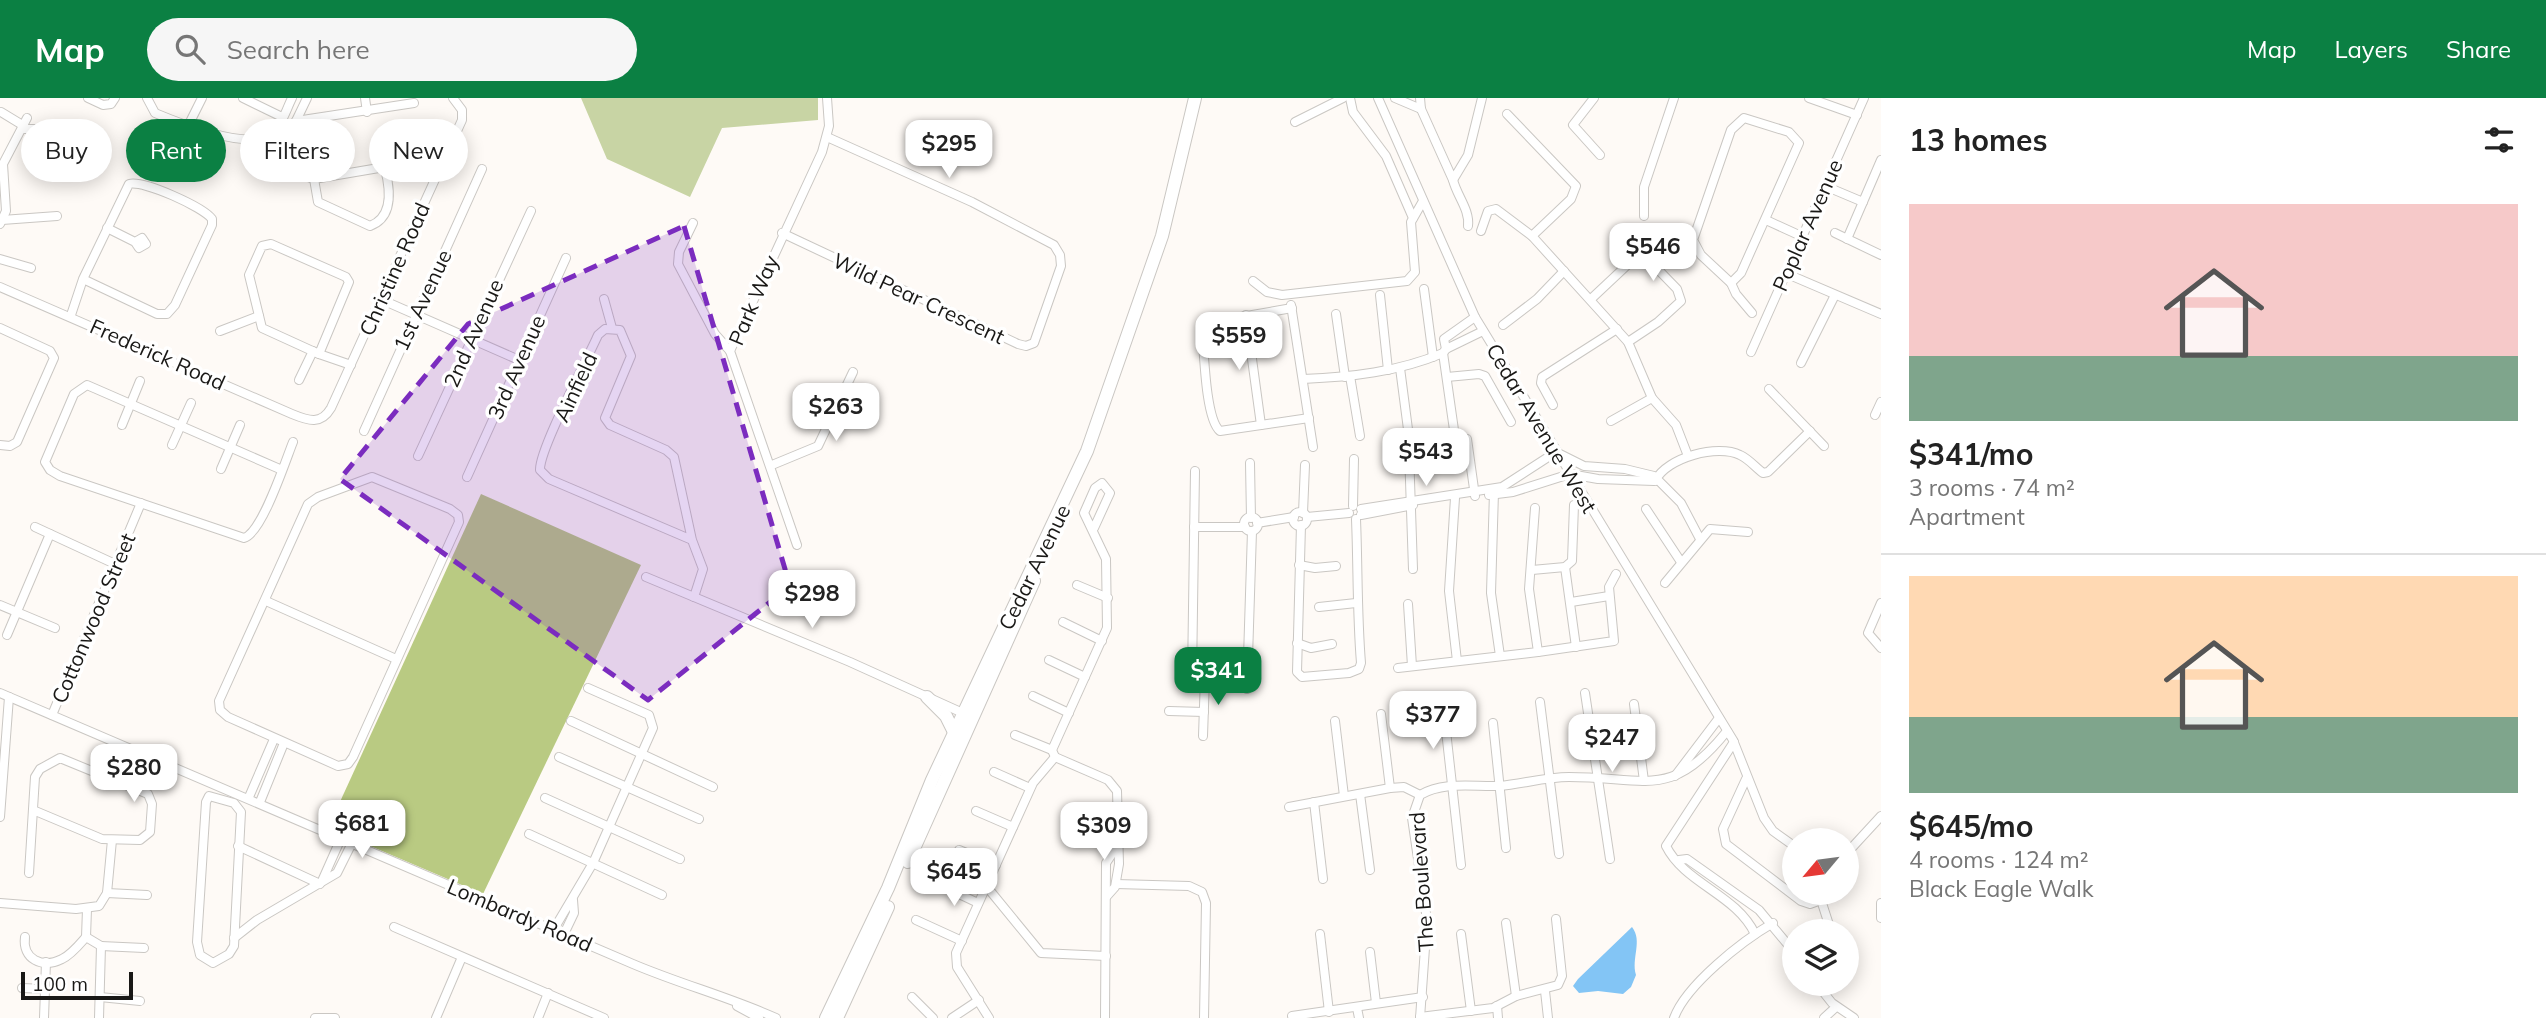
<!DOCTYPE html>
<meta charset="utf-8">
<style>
body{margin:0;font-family:Mulish,sans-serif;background:#f6f6f6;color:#222;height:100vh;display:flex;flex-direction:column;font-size:26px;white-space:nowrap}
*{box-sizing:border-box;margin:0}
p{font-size:23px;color:#767676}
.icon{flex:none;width:38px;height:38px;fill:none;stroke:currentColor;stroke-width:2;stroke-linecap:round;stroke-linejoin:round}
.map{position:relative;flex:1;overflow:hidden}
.side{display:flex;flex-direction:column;background:#fff;width:665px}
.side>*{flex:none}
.hud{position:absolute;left:21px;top:21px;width:665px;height:63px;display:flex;gap:14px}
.needle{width:46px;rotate:241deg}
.fabs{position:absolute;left:1782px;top:730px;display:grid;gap:14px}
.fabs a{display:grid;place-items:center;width:77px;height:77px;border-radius:50%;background:#fff;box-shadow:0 4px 18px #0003;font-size:35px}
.scale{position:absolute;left:21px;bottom:18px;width:112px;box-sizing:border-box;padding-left:7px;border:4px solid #191816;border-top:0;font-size:19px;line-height:24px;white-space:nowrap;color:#191816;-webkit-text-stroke:5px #fff;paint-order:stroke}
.price{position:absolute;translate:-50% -60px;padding:0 16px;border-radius:14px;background:#fff;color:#222;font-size:23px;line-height:46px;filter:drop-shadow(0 2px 4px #0008)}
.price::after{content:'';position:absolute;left:50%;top:42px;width:21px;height:16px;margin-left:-10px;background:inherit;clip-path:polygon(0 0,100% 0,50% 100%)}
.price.current{background:#0b8043;color:#fff}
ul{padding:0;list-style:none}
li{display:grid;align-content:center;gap:14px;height:371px;padding:0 28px}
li+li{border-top:2px solid #e0e0e0}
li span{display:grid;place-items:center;height:217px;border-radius:0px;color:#555}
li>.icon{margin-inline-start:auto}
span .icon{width:126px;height:126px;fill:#fffc;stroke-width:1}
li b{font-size:30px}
h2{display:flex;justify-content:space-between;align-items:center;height:84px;padding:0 28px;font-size:30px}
.pill{padding:0 24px;border-radius:32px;background:#fff;box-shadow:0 4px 18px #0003;font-size:24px;line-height:63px}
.pill.current{background:#0b8043;color:#fff}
header{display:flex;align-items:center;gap:42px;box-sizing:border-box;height:98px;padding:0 35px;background:#0b8043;color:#fff}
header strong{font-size:33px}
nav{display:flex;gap:38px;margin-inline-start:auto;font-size:24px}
.search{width:490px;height:63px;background:#f6f6f6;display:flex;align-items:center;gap:18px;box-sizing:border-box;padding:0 24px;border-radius:38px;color:#767676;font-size:26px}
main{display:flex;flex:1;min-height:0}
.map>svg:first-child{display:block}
.green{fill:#c8d4a4}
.forest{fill:#b9ca82}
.water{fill:#83c5f5}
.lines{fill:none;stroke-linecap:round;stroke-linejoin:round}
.minor-casing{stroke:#cac7c3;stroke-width:10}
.secondary-casing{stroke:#cac7c3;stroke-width:14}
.minor{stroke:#fff;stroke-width:8}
.secondary{stroke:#fff;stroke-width:12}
.marked{fill:#7b2cbf;fill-opacity:0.2;stroke:#7b2cbf;stroke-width:5;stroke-dasharray:14 9;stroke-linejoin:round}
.labels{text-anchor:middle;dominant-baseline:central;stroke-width:7;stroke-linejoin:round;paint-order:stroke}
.street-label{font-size:21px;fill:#191816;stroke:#fff}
</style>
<header>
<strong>Map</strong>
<div class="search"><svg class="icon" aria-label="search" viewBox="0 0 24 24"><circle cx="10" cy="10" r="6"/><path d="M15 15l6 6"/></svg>Search here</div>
<nav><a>Map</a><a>Layers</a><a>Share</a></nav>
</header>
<main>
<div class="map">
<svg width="1881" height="920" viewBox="0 0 1881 920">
<rect width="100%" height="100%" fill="#fefaf6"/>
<polygon class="green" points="581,0 818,0 818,22 722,30 690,99 607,61"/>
<polygon class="forest" points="481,396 641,467 483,796 328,730"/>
<path class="water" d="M1632,829C1643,843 1631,860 1636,877L1631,889L1623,896L1598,893L1579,895L1573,888L1578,881Z"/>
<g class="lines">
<defs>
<g id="minor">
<polyline points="88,0 103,7 111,6 115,0"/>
<path d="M147,0L155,15C179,25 245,52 270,37C281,30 286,12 292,0"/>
<polyline points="243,0 282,19"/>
<polyline points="307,0 296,23 301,70 305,78 314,81 426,62"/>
<polyline points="365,0 367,14"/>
<polyline points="1350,0 1353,14 1386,58 1413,120"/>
<polyline points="1378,0 1475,219 1733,642 1764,720 1773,733 1794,748"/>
<polyline points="1395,0 1421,11"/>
<polyline points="1420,0 1421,11 1453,82 1468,57 1482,0"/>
<polyline points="1594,0 1573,27 1600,57"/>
<polyline points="1809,0 1857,17"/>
<polyline points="1,14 24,28"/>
<polyline points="1507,16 1576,88 1571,101 1532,138"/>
<polygon points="1744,20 1789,34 1799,45 1741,175 1731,185 1701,157 1693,142 1731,32"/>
<polyline points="296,23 414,5"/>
<polyline points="1295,24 1343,0"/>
<polyline points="188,28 202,0"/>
<polyline points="22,31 35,31 60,42"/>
<path d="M314,81L318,104L370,128C394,119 390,90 385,71"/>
<path d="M1453,82C1457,98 1470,112 1468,128"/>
<polyline points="1825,88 1863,104"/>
<polyline points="1644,118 1644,89 1674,0"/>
<polyline points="2,122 57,118"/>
<polyline points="1766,122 1801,138"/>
<polyline points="693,125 679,154 678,166 715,236 730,253"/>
<polyline points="0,126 6,113 3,66 27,20"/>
<polyline points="107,130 135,144 139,150 146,146 142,140 135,144"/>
<polyline points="1481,133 1488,113 1496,111 1532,138 1628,244 1652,300 1676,327 1688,358"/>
<polyline points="782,135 1018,246 1026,248 1034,245 1061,168 1060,157 1054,147 972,104 827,39"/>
<polyline points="1835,135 1881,157"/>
<polyline points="1847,141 1881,62"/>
<polygon points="271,146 346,179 349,184 319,256 262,230 249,177 262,148"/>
<polyline points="0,161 31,170"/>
<polyline points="1785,175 1881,216"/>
<polyline points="1253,183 1267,194 1282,197 1407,183 1415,174 1411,124 1423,103"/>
<polyline points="1731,185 1736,196 1752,215"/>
<path d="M0,189L292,316C309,323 321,327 331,310L462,22V12L453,0"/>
<polyline points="1424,191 1433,259"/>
<polyline points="1380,197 1388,272"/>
<polyline points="380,201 519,262"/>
<polyline points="604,201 612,230"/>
<polyline points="1591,201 1641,154 1677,191 1681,203 1658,224 1628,244"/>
<polyline points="1291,207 1313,349"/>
<path d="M1292,210L1206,225L1202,229C1204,250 1205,321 1220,333L1309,320"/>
<polyline points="1336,216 1345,279"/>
<path d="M71,217L83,181L129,86C144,82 203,109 212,121V127L175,207L167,216H157L83,181"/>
<polyline points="1246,217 1261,327"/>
<polyline points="1503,227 1537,201 1564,173"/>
<polyline points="0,230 50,253 54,260 17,344 10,348 0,347"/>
<polyline points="220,233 259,218"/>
<polyline points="1446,251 1444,241 1475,219"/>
<polyline points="1751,254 1864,0"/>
<polyline points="1443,255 1454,332"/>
<polyline points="319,256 351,267"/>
<polyline points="1801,265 1835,197"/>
<polyline points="1400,270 1409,339"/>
<polyline points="1350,278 1360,338"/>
<polyline points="1447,279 1479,276 1485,278 1511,324"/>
<path d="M1303,281C1351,279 1398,274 1443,255L1446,251L1483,233"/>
<polyline points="299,282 313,253"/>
<polyline points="1769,291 1824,348"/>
<polyline points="1553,307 1541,285 1542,279 1617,231"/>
<polyline points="1875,317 1881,304"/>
<polyline points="1611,323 1652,300"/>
<polyline points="122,327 140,283"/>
<polyline points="364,333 482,71"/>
<polyline points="1467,341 1475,398"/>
<polyline points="172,347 191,305"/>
<polyline points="1409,353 1413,471"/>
<polyline points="418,358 531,113"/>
<polyline points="1250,365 1251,420"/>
<polyline points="772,367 818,348 853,274"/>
<polyline points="221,371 240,327"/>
<path d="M282,372L87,287L74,296L45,364L50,372L60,378L244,440C262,435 285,364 293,344"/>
<polyline points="1195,373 1192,579 1248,580"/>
<polygon points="372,379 450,411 458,417 459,424 353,659 348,666 338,668 228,619 220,612 219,603 308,406 318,399"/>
<polyline points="467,379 566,160"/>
<path d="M1655,383C1667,359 1718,346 1740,357C1749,361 1755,369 1763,375L1768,374L1810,333"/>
<polyline points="1494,394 1491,495 1500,558"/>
<polyline points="1489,397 1513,394 1570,376 1598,381 1654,383"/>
<polyline points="1455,400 1449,493 1457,563"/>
<polyline points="1353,408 1354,361"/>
<polyline points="1361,411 1502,389 1556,354 1584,368 1625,371 1654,378 1681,405 1700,441"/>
<polyline points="1646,411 1681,464"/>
<circle cx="1300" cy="421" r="7"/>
<polyline points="1303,415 1305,367"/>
<polyline points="1361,417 1413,407"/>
<polyline points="1307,419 1349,415"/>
<circle cx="1251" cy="426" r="7"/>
<polyline points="1257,425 1294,419"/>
<path d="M1301,427L1297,574L1302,579L1349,575L1359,571L1361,565C1357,517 1358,470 1356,421"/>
<polyline points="35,429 115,466"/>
<polyline points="1194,429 1245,429"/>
<path d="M692,442L549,381L540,372C539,352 587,262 598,237L605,231L620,232L631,258L605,320L610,327L666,352L674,359L692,442L703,471L694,499"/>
<polyline points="797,447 730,253 822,54 829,28 827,0"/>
<polyline points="1299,467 1315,470 1336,468"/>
<polyline points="1565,469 1576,549"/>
<polyline points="1532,472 1565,469 1572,463 1574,407"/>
<polyline points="646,479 850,564 965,616"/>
<polyline points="1665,485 1710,431 1748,434"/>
<polyline points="1077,487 1108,500"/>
<polyline points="266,503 396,561"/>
<polyline points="1571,504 1609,498"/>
<polyline points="1881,505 1868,535 1881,550"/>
<polyline points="1408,506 1412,568"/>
<polyline points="0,507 55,530"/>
<polyline points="1319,509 1356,505"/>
<polyline points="1063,524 1102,543"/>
<polyline points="7,537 50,436"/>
<polyline points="1297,545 1311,550 1332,546"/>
<polyline points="1538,554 1614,543 1609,489 1616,476"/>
<polyline points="1049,562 1085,579"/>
<polyline points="1398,570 1538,554 1529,491 1535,410"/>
<polyline points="1247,591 1252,433"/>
<path d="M0,595C211,684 422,775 633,866C680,886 729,899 776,920"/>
<polyline points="1585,595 1610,761"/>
<polyline points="1033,598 1069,615"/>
<polyline points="1540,604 1559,756"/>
<polyline points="1634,606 1644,683"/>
<polyline points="1169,613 1204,614"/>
<polyline points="1444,615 1461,767"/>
<polyline points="1381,616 1390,690"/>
<polyline points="52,617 141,405"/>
<polyline points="571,623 713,689"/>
<polyline points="1335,623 1344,698"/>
<polyline points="1493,625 1506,750"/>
<polyline points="1015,637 1052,652"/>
<polyline points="1203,638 1205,579"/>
<path d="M1734,644L1666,748C1685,786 1736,796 1755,836"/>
<polyline points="559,659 699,721"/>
<polyline points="1055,659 1052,652 1107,530 1106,461 1084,415 1095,390 1102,385 1110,395 1094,430"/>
<polyline points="1055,659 1108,682 1117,693 1119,766 1115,789 1107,798"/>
<polyline points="994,674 1030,690"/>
<polyline points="1675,678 1719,620"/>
<polyline points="1746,681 1723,731 1726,746 1801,803 1810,806 1821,802 1821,794"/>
<polyline points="1360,696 1370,772"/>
<polygon points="209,698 234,705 241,714 234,848 229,856 213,865 200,857 197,844 206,704"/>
<polyline points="249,699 274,641"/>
<polyline points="545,700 680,761"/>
<polyline points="260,704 284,645"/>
<polyline points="1314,704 1323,781"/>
<polyline points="1289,709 1390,690 1404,689 1420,697"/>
<polyline points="976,713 1013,729"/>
<polyline points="0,719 9,599"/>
<polyline points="529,736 662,797"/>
<polyline points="238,748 320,786"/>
<polyline points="959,752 996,767"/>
<polyline points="1846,756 1881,718"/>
<polyline points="1679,762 1687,761 1759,812 1794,854"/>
<polyline points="29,775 35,679 40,671 60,660 148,696 152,706 150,734 140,742 102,741 33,712"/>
<polyline points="322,783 342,738"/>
<polyline points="1116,786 1189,788 1202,794 1206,805 1204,920"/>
<polyline points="942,788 978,805"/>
<polyline points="987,789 1041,855 1106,858"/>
<polyline points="107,795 147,797"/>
<polyline points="1821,802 1831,833"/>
<polyline points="0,805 76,811 99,808 107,795 112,742"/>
<polyline points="1881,805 1881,820"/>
<polyline points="916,822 962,843"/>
<polyline points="1506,825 1516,898"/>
<polyline points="394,829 604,920"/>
<polyline points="554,831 593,765 653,630 649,617 588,590"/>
<polyline points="564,836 574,815 573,802"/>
<polyline points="1320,836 1329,914"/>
<polyline points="1461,836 1471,913"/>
<path d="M25,839C22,861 42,871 62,861C71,857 79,847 86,839L87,811"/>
<polyline points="86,839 101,848 99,920"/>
<polyline points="234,840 257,822 337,775 353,743"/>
<polyline points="101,848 144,850"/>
<polyline points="1370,854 1376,905"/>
<polyline points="1817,886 1832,905 1854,920"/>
<polyline points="22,890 46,891"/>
<polyline points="1545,893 1548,920"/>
<polyline points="100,899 140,903"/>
<polyline points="912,899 933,920"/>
<polyline points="737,908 759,920"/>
<polyline points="1497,908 1498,920"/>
<polyline points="1357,910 1359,920"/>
<polyline points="1292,918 1423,899"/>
<polyline points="1420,919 1493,910 1516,898 1558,887 1562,878 1556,821"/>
<polyline points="44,920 46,864"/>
<polyline points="315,920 335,920"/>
<polyline points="436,920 462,859"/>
<polyline points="538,920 548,895"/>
<polyline points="952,920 979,902"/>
<polyline points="989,920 957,869 956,855 1033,685 1055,659"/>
<polyline points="1105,920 1106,765 1118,747"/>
<path d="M1420,920L1427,822L1412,720L1420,697C1444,683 1473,689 1499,688C1523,686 1545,679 1569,679C1646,679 1671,703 1727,633"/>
<path d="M1674,920C1686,887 1742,843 1773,825"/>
<polyline points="1824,920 1836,909"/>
</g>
<g id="secondary">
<polyline points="927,599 946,618 955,636"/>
<polyline points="908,764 1034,483"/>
<polyline points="826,920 888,790 932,682 1087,353 1162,138 1195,0"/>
<polyline points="837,920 888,809"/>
</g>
</defs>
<use href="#minor" class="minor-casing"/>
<use href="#secondary" class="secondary-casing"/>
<use href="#minor" class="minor"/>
<use href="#secondary" class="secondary"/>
</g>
<path class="marked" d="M684,128L790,488L648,602L340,381L468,226Z"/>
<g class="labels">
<g class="street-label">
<text transform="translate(1807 127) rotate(-66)">Poplar Avenue</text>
<text transform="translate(394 171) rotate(-66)">Christine Road</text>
<text transform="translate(919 200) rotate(25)">Wild Pear Crescent</text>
<text transform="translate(422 202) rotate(-65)">1st Avenue</text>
<text transform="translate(753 202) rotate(-67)">Park Way</text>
<text transform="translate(473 235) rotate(-66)">2nd Avenue</text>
<text transform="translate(158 256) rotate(24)">Frederick Road</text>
<text transform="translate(516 269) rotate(-66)">3rd Avenue</text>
<text transform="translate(575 289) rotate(-65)">Ainfield</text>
<text transform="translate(1542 330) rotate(59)">Cedar Avenue West</text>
<text transform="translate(1034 469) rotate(-64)">Cedar Avenue</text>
<text transform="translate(93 520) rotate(-67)">Cottonwood Street</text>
<text transform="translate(1421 784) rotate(-94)">The Boulevard</text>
<text transform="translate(520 817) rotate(23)">Lombardy Road</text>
</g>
</g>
</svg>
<div class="fabs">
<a><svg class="needle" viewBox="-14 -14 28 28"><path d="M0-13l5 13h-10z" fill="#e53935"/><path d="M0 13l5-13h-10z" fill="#767676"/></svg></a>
<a><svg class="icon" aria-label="layers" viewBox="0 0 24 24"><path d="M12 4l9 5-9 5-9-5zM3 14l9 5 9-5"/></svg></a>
</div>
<div class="scale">100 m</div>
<b class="price" style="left:949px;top:82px">$295</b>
<b class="price" style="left:1653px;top:185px">$546</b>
<b class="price" style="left:1239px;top:274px">$559</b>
<b class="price" style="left:836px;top:345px">$263</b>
<b class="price" style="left:1426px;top:390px">$543</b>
<b class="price" style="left:812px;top:532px">$298</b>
<b class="price current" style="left:1218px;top:609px">$341</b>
<b class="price" style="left:1433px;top:653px">$377</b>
<b class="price" style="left:1612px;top:676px">$247</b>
<b class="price" style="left:134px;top:706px">$280</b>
<b class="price" style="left:362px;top:762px">$681</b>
<b class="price" style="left:1104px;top:764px">$309</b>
<b class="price" style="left:954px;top:810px">$645</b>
<div class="hud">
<a class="pill">Buy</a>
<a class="pill current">Rent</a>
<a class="pill">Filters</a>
<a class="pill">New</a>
</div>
</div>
<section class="side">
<h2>13 homes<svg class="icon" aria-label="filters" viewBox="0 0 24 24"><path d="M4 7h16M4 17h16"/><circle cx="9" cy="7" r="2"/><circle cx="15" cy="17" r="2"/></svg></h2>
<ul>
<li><span style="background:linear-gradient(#f6c9c9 70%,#7fa58c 0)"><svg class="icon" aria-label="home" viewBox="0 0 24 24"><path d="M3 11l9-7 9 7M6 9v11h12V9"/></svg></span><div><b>$341/mo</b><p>3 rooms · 74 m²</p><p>Apartment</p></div></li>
<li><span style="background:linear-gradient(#ffd9b3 65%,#7fa58c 0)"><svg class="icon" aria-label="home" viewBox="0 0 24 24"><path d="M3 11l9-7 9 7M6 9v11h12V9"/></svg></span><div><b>$645/mo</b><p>4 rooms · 124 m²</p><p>Black Eagle Walk</p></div></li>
</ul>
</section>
</main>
